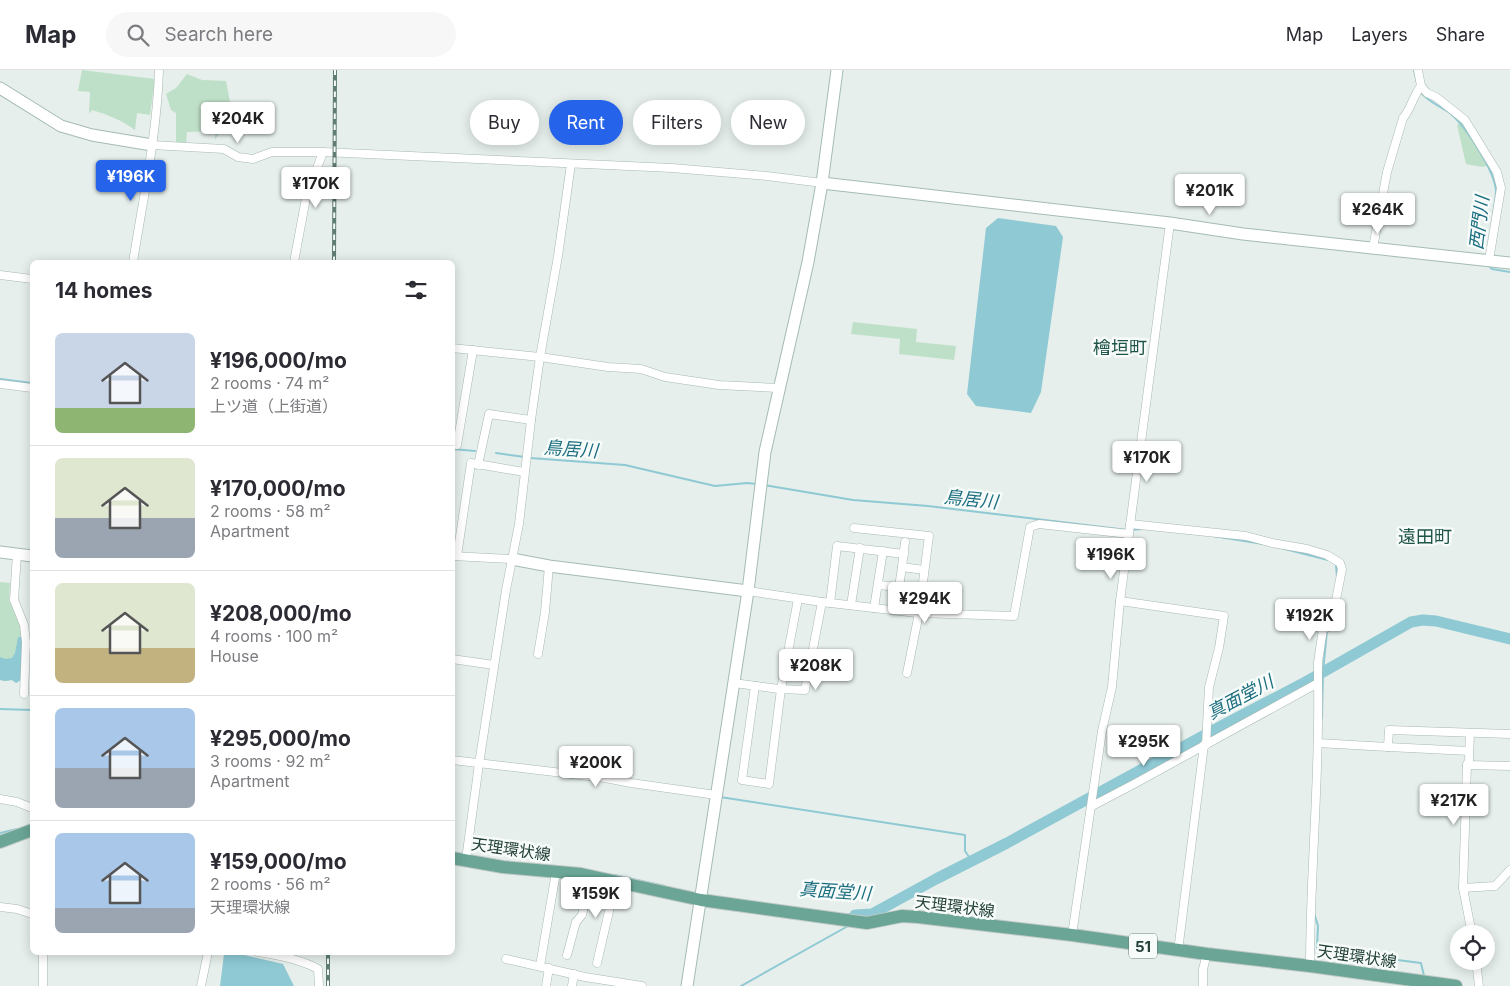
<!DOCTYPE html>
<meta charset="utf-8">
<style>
body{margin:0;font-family:Inter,"Noto Sans JP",sans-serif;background:#f7f7f7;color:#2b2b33;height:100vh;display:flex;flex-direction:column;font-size:19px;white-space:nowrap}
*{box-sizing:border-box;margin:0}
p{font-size:16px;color:#7c7c81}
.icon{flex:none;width:28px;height:28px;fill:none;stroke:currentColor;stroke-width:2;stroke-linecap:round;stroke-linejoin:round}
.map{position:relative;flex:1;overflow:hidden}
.sheet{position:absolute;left:30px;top:190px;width:425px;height:695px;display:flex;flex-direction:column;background:#fff;border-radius:8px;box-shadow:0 2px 12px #0003}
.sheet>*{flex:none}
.banner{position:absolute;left:470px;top:30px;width:475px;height:45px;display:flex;gap:10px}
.tools{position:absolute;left:1450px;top:855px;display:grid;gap:10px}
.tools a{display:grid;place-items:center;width:45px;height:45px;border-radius:50%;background:#fff;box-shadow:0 2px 12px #0003;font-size:25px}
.price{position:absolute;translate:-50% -42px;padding:0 11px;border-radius:5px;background:#fff;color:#222;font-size:16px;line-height:32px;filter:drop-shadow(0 1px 2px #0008)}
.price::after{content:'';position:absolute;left:50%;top:30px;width:15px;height:11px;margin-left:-8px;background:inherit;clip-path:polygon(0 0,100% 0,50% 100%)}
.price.active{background:#2563eb;color:#fff}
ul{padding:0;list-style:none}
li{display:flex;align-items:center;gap:15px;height:125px;padding:0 25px}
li+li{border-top:1px solid #e1e1e2}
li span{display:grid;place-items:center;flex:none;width:140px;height:100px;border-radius:8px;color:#555}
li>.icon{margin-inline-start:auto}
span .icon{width:60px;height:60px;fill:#fffc;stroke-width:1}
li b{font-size:21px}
h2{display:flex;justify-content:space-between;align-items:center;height:60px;padding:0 25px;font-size:21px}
.pill{padding:0 18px;border-radius:22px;background:#fff;box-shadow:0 2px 12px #0003;font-size:18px;line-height:45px}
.pill.active{background:#2563eb;color:#fff}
header{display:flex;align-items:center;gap:30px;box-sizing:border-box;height:70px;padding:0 25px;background:#fff;border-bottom:1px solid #e1e1e2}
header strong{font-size:24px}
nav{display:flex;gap:28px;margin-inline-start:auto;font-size:18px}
.search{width:350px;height:45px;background:#f7f7f7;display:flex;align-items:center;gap:12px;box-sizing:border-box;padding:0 18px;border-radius:28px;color:#7c7c81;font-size:19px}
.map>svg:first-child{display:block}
.green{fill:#bfe0c8}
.water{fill:#8ec9d4}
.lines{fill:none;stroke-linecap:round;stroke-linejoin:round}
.stream{stroke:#8ec9d4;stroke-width:2}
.river{stroke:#8ec9d4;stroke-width:11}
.street-casing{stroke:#a8b8b2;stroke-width:9}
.secondary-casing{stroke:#a4bbb3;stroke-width:13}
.primary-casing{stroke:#c2cac8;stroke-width:14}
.street{stroke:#fff;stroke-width:8}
.secondary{stroke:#fff;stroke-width:11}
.primary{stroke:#6aa596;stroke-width:12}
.rail-casing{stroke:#5f7d75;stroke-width:4}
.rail{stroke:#f7fbf9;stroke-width:2;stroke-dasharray:5.5;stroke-linecap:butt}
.labels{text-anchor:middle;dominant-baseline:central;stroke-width:5;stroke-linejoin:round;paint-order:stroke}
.shield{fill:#f7fbf9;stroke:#637a73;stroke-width:1}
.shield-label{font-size:15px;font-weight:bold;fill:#24423a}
.street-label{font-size:16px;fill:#24423a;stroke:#f7fbf9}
.water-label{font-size:18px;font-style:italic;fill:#1c6f80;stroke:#f7fbf9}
.neighbourhood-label{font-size:18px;fill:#1f5548;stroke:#f7fbf9}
</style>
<header>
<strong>Map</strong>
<div class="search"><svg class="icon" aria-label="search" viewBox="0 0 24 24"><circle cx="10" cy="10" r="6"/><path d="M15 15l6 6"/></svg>Search here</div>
<nav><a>Map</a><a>Layers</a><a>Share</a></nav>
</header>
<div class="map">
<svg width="1510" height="916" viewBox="0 0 1510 916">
<rect width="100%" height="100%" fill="#e6efeb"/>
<g class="green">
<path d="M82,0L155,9L150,45L137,43L135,60C121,50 109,45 92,40L89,44L90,22L78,21Z"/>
<polygon points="187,4 202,10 226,11 232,42 215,70 215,61 187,62 186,74 176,74 176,43 171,40 166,24 176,18"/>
<polygon points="1467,48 1495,94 1482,97 1466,94 1457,55"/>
<polygon points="853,252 917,259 916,272 956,276 954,290 899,284 900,269 851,264"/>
<polygon points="0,512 10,513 9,531 15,540 24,567 21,610 16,613 12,610 5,611 0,610"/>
</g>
<g class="water">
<polygon points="998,148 1056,156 1063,167 1041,322 1031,343 976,336 967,324 986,158"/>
<polygon points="18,567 24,567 23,605 21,610 16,613 12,610 5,611 0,610 0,587 6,589 12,588 15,583"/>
<polygon points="224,884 240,884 283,894 294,916 220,916"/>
</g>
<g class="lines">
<g class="stream">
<polyline points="1414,0 1418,17"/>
<path d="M1420,21C1426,31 1442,37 1451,44C1466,57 1495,101 1496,121C1496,128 1494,137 1493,144"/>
<polyline points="1488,195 1492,199 1510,202"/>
<polyline points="0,309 32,313"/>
<polyline points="452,379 475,381"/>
<polyline points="496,383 525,387"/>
<polyline points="530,388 625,395 715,416 747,413 757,414"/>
<polyline points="764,415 853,430 928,436 1127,460"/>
<polyline points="1131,460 1141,459"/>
<polyline points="1213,466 1263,474"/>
<polyline points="1277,477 1328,490"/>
<polyline points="1336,495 1337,507"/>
<polyline points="0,639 32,640"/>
<polyline points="1322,648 1323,602 1327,561"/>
<polyline points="720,727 965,765 965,781 972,791"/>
<polyline points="0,763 17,759"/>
<polyline points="614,805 665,816"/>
<polyline points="1314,843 1318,856 1317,878 1319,880 1421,893 1424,906"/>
<polyline points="848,844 855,845"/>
<polyline points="741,916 848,856"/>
</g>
<polyline class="river" points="855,845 872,844 936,809 1007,773 1223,655 1302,614 1411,552 1423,550 1436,551 1510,569"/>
<defs>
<g id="street">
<polyline points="1418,0 1421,16 1427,23 1436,27 1465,50 1497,102 1501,118 1489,190"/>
<polyline points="152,75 224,79 238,87 253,89 272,82 323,82 672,98 767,106 822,113"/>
<path d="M1373,178L1387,102L1403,48C1411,39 1413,26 1421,16"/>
<path d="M133,192C143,129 157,65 159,0"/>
<polyline points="294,192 306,128 323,82"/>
<polyline points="0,205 32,209"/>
<polyline points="452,278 540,287 608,297 641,299 665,307 719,315 779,318"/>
<polyline points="0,314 32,318"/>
<polyline points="452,374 457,375 473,280"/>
<polyline points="478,395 489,344 531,350"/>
<polyline points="1130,454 1246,466 1272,473 1307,479 1327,485 1340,493 1342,499 1331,556 1323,559"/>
<polyline points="854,458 929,466 919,543 907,603"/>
<polyline points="905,472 902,497 924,500"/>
<polyline points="17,484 14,530 24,555 26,572 24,624"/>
<polyline points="452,486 512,489"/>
<polyline points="457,486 471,393 524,402"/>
<polyline points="878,515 899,517 902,497"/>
<polyline points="748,521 822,532 917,543 1014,546 1030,457 1039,454 1129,464"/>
<polyline points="1120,531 1224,546 1219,578 1209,617 1206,675"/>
<polyline points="830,533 837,476 904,484"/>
<polyline points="851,535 860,478"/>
<polyline points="874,538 883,481"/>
<polyline points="1292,551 1323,559 1318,592 1318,613"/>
<polyline points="538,584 545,542 549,496"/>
<polyline points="452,589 494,595"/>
<polyline points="734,613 779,619 805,620 822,532"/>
<polyline points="755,616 742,710 769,714 781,619 798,529"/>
<polyline points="1470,663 1469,690 1467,695 1463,818 1472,864"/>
<polyline points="1318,673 1388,677 1389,660 1510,664"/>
<polyline points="1388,677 1469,681"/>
<polyline points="452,690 605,708 631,713 716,725"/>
<polyline points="1467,695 1510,696"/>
<polyline points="0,729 17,732 32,738"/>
<path d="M1092,736L1134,714L1318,613C1320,707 1310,801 1310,896"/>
<polyline points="466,789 479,694 506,520 519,454 531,350 540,287 558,186 571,94"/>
<polyline points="1463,818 1495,816 1510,800"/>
<polyline points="0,837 17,839 32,844"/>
<polyline points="1072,865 1102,661 1112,617 1120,531 1170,153"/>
<polyline points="1178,881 1204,675"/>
<polyline points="43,882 43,916"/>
<path d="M258,882C278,885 300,889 318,899L319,916"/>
<polyline points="567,885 576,852 582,845 591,806"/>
<polyline points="506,889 585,907 642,916"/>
<polyline points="1476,891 1479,916"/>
<polyline points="597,893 616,811"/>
<polyline points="540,896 556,802"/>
<polyline points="201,916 208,882"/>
<polyline points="546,916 549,898"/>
<polyline points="572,916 574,904"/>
<polyline points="1203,916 1203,899 1207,884"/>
</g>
<g id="secondary">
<polyline points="0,18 61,56 92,65 152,75"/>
<polyline points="822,113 1170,153 1243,164 1510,193"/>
<polyline points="0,482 32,486"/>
<polyline points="512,489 549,496 748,521"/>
<polyline points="687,916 748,521 765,382 808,192 822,113 837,0"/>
</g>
<g id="primary">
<polyline points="0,772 32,760"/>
<polyline points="452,788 503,797 581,804 701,830 867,853 902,846 918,847 1072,865 1207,884 1310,896 1456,916"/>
</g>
</defs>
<use href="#street" class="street-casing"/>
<use href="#secondary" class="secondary-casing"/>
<use href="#primary" class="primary-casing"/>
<use href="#street" class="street"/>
<use href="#secondary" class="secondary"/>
<use href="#primary" class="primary"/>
<defs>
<g id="rail">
<polyline points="334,192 335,0"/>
<polyline points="328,916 328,882"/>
</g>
</defs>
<use href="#rail" class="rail-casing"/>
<use href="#rail" class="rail"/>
</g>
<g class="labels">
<rect class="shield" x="1129" y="863.5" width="28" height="25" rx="4"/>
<g class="shield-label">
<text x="1143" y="876">51</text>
</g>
<g class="street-label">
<text transform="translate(511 779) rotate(8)">天理環状線</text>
<text transform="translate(955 836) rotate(7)">天理環状線</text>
<text transform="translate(1357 886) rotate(8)">天理環状線</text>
</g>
<g class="water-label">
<text transform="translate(1479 153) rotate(-83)">西門川</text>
<text transform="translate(571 379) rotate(4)">鳥居川</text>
<text transform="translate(971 429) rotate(6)">鳥居川</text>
<text transform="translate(1240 627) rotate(-28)">真面堂川</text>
<text transform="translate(835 821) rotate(4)">真面堂川</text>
</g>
<g class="neighbourhood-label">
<text x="1120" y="277">檜垣町</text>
<text x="1425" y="466">遠田町</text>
</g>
</g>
</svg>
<div class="tools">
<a><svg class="icon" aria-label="locate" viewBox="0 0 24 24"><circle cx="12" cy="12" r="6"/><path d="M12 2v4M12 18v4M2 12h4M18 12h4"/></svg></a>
</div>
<b class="price" style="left:238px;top:74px">¥204K</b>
<b class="price active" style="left:131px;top:132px">¥196K</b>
<b class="price" style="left:316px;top:139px">¥170K</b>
<b class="price" style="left:1210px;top:146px">¥201K</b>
<b class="price" style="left:1378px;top:165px">¥264K</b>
<b class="price" style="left:1147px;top:413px">¥170K</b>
<b class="price" style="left:1111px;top:510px">¥196K</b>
<b class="price" style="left:925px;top:554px">¥294K</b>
<b class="price" style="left:1310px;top:571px">¥192K</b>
<b class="price" style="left:816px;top:621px">¥208K</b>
<b class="price" style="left:1144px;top:697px">¥295K</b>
<b class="price" style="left:596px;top:718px">¥200K</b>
<b class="price" style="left:1454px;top:756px">¥217K</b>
<b class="price" style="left:596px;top:849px">¥159K</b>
<div class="banner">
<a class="pill">Buy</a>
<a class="pill active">Rent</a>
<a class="pill">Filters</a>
<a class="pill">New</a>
</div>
<section class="sheet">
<h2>14 homes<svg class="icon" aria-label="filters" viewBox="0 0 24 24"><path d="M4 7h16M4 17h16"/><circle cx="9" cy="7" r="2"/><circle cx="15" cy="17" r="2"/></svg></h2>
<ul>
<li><span style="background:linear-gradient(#c9d6e8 75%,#8fb573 0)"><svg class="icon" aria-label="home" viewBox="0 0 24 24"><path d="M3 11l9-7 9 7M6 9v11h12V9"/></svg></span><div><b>¥196,000/mo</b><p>2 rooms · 74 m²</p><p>上ツ道（上街道）</p></div></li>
<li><span style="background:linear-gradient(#dfe7d0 60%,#9aa5b1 0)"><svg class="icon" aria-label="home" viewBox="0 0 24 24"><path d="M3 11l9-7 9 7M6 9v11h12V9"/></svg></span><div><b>¥170,000/mo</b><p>2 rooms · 58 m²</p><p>Apartment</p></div></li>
<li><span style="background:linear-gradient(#dfe7d0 65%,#c2b280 0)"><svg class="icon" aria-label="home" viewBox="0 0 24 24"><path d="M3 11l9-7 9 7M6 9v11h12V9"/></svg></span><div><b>¥208,000/mo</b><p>4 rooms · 100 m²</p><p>House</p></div></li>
<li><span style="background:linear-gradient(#a9c7e8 60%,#9aa5b1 0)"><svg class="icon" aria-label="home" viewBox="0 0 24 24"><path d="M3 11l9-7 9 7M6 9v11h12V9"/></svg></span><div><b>¥295,000/mo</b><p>3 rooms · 92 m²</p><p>Apartment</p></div></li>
<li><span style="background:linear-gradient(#a9c7e8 75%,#9aa5b1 0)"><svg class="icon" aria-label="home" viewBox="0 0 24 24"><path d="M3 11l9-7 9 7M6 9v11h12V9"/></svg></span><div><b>¥159,000/mo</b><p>2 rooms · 56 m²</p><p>天理環状線</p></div></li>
</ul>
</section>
</div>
